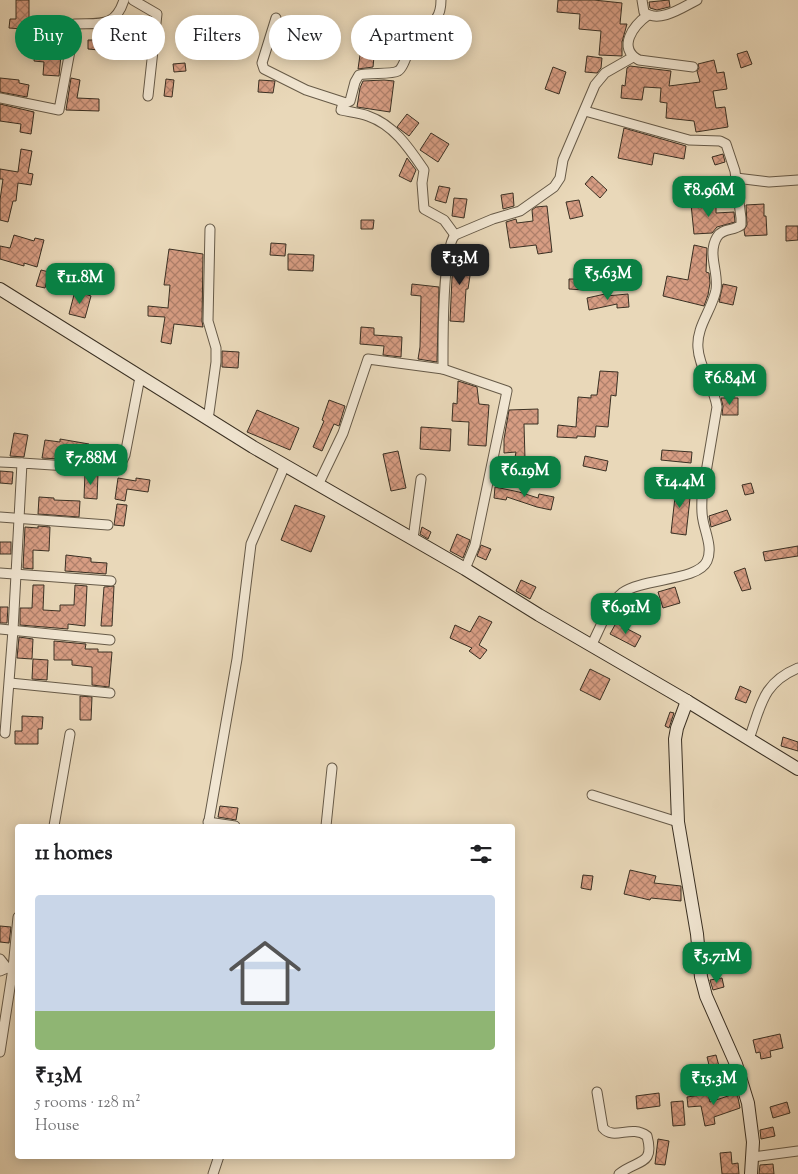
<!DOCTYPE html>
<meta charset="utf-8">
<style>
body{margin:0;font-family:"Sorts Mill Goudy",serif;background:#f6f6f6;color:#202124;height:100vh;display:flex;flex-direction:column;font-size:19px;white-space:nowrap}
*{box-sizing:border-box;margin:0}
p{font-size:16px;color:#757577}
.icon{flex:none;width:28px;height:28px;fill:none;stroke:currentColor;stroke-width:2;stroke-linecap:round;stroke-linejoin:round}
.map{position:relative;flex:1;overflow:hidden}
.details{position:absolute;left:15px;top:824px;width:500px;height:335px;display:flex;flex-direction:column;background:#fff;border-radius:5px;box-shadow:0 2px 12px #0003}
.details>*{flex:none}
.guide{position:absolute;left:15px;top:15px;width:500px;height:45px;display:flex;gap:10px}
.price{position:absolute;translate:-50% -42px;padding:0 11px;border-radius:10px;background:#0b8043;color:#fff;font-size:16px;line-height:32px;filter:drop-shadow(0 1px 2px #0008)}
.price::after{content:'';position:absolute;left:50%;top:30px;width:15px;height:11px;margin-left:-8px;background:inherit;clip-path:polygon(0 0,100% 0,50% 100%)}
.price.on{background:#222;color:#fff}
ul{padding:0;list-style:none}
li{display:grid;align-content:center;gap:10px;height:265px;padding:0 20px}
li+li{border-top:1px solid #e0e0e0}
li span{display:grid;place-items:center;height:155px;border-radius:5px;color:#555}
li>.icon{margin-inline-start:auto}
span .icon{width:90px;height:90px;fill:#fffc;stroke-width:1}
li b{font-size:21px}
h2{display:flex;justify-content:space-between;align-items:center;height:60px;padding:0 20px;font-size:21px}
.tag{padding:0 18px;border-radius:22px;background:#fff;box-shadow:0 2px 12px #0003;font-size:18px;line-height:45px}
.tag.on{background:#0b8043;color:#fff}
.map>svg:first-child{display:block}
.building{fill:url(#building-cross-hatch);stroke:#3a3023}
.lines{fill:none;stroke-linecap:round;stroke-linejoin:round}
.street-casing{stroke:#665a48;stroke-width:11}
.secondary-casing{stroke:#3a3023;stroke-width:14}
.street{stroke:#f1e6d2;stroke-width:9}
.secondary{stroke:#f1e6d2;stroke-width:12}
</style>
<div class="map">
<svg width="798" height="1174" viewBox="0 0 798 1174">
<defs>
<pattern id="building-cross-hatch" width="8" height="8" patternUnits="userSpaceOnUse" patternTransform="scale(1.25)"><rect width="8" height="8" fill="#d79d83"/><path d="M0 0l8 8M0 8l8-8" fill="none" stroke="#af806b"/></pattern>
</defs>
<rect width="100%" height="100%" fill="#e9d8b9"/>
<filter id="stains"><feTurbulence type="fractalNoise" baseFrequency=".004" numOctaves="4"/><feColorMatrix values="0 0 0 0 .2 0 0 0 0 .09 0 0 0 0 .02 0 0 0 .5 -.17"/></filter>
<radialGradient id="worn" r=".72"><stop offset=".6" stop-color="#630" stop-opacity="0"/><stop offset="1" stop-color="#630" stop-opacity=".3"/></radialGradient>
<g class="building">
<polygon points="16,0 29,0 29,19 57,23 56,34 37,30 9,28 10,19 16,19"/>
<polygon points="558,0 594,0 622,3 620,24 627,24 622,42 622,56 599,55 601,31 579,29 580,14 557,12"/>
<polygon points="669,0 670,7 669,7 657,10 650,8 649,2"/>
<polygon points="88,40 99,40 99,50 88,49"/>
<polygon points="747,51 752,64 741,68 737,54"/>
<polygon points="35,52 61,55 59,76 43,75 44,62 34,61"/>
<polygon points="360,55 374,57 373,67 358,69"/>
<polygon points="587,56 602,58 601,68 597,73 585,72"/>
<polygon points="714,60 717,73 724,72 727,89 713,91 716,108 725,107 728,127 696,132 694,121 666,118 667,103 660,102 661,88 644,87 642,100 621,98 622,85 625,86 627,68 630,66 671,71 669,86 700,82 697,71 699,68 698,64"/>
<polygon points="185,63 186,71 174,72 173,64"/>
<polygon points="553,67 566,72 559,94 545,89"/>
<polygon points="0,78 19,80 19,83 29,85 27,97 0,92"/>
<polygon points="71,78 80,80 77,98 99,99 99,111 66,110"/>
<polygon points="166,79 174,80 172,97 164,96"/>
<polygon points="259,80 275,81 273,93 258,92"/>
<polygon points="384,80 394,81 390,112 357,107 360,88 363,81"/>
<polygon points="0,104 34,112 31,134 20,132 21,124 0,121"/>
<polygon points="407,114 419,123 409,136 397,127"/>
<polygon points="624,128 686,146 684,159 654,153 652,165 618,158"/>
<polygon points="431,133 449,144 438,162 420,150"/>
<polygon points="21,149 32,151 28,173 33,174 31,185 18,183 16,201 13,201 8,222 0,220 0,200 3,179 0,179 0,169 18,172"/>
<polygon points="723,154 725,162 715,165 712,157"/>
<polygon points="407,158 416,170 411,182 399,176"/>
<polygon points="592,176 607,190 600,198 585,184"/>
<polygon points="439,186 450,188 446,203 435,200"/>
<polygon points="513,193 514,206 503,209 501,195"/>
<polygon points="454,198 467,199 464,218 452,216"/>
<polygon points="579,200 583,216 570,219 566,202"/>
<polygon points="716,203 716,213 734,212 735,222 717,227 712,233 694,234 691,204"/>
<polygon points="764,204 764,216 766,216 767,235 745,236 744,230 747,225 746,205"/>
<polygon points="547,206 552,252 538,254 536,245 510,248 506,222 516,219 517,223 533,221 532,210 536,207"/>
<polygon points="361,220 374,220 373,229 361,229"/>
<polygon points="786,226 798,226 798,240 786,241"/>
<polygon points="14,235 34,241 35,238 44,240 37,267 24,263 24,266 0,259 0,246 10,248"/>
<polygon points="271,243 286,244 285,256 270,255"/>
<polygon points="694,245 707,248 706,272 709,273 710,283 708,295 704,306 663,296 667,276 688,280"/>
<polygon points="169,249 203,254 202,321 203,327 174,324 171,344 161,342 165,317 148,316 148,306 168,308 170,285 164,285"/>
<polygon points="288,254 314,255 313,271 288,270"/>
<polygon points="455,254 473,256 468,289 466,289 464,322 450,321 452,278"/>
<polygon points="588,262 606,264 605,280 587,279"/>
<polygon points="41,270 49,272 45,288 36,286"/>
<polygon points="569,279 585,279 584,290 569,289"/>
<polygon points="412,284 439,287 437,362 418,359 420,347 421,296 411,295"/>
<polygon points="723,284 737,287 733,305 719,302"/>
<polygon points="75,291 91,296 85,318 69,314"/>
<polygon points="605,294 606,296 628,294 629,307 617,308 617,304 589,310 587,298"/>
<polygon points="361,327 374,328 374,335 402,337 401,357 383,355 384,346 360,344"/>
<polygon points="222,351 239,352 238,368 222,367"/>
<polygon points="600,371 618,372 616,396 611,395 608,427 596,426 595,437 577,436 577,438 557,437 558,425 576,427 578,397 591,398 591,395 597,395"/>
<polygon points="458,381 477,387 479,404 489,405 486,446 468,445 469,422 452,421 453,403 457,404"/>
<polygon points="721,398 738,398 738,415 722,415 723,406"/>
<polygon points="329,400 345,406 339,426 334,424 322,451 313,447 324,421 322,420"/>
<polygon points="538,409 538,424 524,424 525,459 531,460 529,471 513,468 516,452 504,453 504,439 509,410"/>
<polygon points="257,410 299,428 290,450 247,432"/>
<polygon points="421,427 451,429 450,451 420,449"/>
<polygon points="14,433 28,435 24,457 10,456"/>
<polygon points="60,439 89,444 88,446 116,451 114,462 42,458 45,440 60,442"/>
<polygon points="662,450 692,452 691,463 661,460"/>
<polygon points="398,451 406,488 391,491 383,454"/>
<polygon points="585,456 608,461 606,471 583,466"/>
<polygon points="0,471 13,472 12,484 0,483"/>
<polygon points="85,473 98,474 97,499 84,498"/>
<polygon points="118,478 136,481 136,478 150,480 148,492 127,489 125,501 115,499"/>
<polygon points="751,483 754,493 745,495 742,485"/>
<polygon points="670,486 691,489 686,535 671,533 675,497 669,496"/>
<polygon points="495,487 519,492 538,498 539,494 554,497 551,510 537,507 507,497 506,500 494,498"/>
<polygon points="39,497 54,498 54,500 80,501 79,517 38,514"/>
<polygon points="117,504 127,505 124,526 114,525"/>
<polygon points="295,505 325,516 311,552 281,540"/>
<polygon points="727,510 731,520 711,527 709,516"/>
<polygon points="38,526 50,527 49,551 33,550 33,569 23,568 25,527 38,528"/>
<polygon points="422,527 431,532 428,539 420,534"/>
<polygon points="457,534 470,540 463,558 450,551"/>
<rect x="0" y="542" width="11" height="12"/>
<polygon points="481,545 491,549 486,560 477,556"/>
<polygon points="798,546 798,556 765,561 763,552"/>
<polygon points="66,555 91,558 91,562 107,563 106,574 65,571"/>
<polygon points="745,568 751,589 742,591 734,572"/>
<polygon points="521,580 536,587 530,599 516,591"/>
<polygon points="33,585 44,585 43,610 60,611 60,605 74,605 75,585 87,586 85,626 68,624 68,629 20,625 20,608 32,608"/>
<polygon points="114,586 112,626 101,626 104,587"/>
<polygon points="675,587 680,603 663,608 658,592"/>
<polygon points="0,607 8,607 7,623 0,623"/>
<polygon points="479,616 492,622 479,645 487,650 480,659 469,651 472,648 450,638 455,625 470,632"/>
<polygon points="616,623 641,636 635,647 610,634"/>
<polygon points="19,637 33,639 32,659 17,658"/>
<polygon points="54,641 86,644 85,649 98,649 98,652 112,652 109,687 92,685 92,667 72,665 72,660 54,660"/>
<polygon points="33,659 48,660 47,680 32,679"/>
<polygon points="590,669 610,679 600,700 580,690"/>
<polygon points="740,686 751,691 746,703 735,699"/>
<polygon points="80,696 92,697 91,720 80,720"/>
<polygon points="670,712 674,713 669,728 665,726"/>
<polygon points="22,716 43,717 42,729 38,729 38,744 15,744 15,731 22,731"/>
<polygon points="783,737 798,742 798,751 781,746"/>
<polygon points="220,806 238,808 236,820 218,817"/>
<polygon points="630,870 656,876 654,883 681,886 681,901 651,898 650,900 624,894"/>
<polygon points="583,875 593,876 591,890 581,888"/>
<polygon points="0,926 11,927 9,943 0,942"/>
<polygon points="722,978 724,987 713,990 710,980"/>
<polygon points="780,1034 783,1048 770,1051 771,1057 761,1059 760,1052 756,1053 753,1040"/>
<polygon points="716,1055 719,1066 710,1069 707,1057"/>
<polygon points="659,1093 660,1106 637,1109 636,1096"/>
<polygon points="737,1093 740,1108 714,1117 715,1124 705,1126 701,1106 688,1107 687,1097 708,1094 710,1102"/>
<polygon points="683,1101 685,1125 673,1126 671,1102"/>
<polygon points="787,1102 790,1113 773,1118 770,1107"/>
<polygon points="773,1127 775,1136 761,1139 760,1130"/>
<polygon points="658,1139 669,1141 665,1165 655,1164"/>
<polygon points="731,1152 732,1164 738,1163 739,1174 722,1174 720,1153"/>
<polygon points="773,1164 774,1174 759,1174 760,1165"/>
</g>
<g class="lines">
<defs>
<g id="street">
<polyline points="133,0 157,14 148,96"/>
<path d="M642,0L644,12C659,24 683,7 697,0"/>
<path d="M648,15C634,25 616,48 639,60L693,67"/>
<path d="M276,18L262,63L264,69L306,90L346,103L350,101L355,82L359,75C369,72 391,75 398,71C404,68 409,47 413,40C423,24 441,27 441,0"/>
<path d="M0,98L59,110L75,24C100,23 115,28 124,0"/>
<path d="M343,103L341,110C350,112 360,113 368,116C394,125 409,148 424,170L422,183L424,209L444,220L455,235"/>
<path d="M585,111L689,140L720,141L726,144L735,171L741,218V225C734,231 722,228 717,237C707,254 719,272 716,290C712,310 696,327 698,348C699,368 714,386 717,407L702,496C702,504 701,512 703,520C705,532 713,548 707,561C698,581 643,578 622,593C609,603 599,631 591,646"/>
<polyline points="736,178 769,182 798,180"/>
<path d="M443,369C443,346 442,249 455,235L493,219L520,211L554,187L560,178L563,160L595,85L605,73L633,57"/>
<polyline points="208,420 216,362 216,348 208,321 210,229"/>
<polyline points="0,462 22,463"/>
<polyline points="318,485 343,433 368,359 443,369 507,391 475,545 465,569"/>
<polyline points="0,517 108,525"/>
<polyline points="413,539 421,479"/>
<polyline points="0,573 111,581"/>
<polyline points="0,629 110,640"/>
<polyline points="10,683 110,693"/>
<polyline points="5,733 13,630 22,463 113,469 120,466 125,455 140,377"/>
<path d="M749,739C761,706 762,683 798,668"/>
<polyline points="592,795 678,822"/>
<polyline points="208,822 235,826"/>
<polyline points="54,826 70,734"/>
<polyline points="208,826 237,659 251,544 285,465"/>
<polyline points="326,826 332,768"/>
<polyline points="0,959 7,968"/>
<polyline points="0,971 7,968 17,969"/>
<polyline points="0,1052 13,968 18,917"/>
<path d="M597,1092L603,1128C614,1141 631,1124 647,1136C655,1166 638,1159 619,1174"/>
<polyline points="753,1157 798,1151"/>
<polyline points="213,1174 219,1156"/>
</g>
<g id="secondary">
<polyline points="0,289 253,447 465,569 539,615 687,701 798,769"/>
<polyline points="687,701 677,728 675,739 678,822 697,934 701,977 706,996 736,1064 748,1103 753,1142 751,1174"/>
</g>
</defs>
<use href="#street" class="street-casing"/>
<use href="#secondary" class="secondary-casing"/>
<use href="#street" class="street"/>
<use href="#secondary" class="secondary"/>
</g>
<rect width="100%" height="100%" filter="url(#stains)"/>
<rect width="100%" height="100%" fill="url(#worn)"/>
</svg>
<b class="price" style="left:709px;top:218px">₹8.96M</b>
<b class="price on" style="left:460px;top:286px">₹13M</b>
<b class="price" style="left:608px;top:301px">₹5.63M</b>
<b class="price" style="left:80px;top:305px">₹11.8M</b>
<b class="price" style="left:730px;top:406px">₹6.84M</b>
<b class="price" style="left:91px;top:486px">₹7.88M</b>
<b class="price" style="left:525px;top:498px">₹6.19M</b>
<b class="price" style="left:680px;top:509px">₹14.4M</b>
<b class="price" style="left:626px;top:635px">₹6.91M</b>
<b class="price" style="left:717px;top:984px">₹5.71M</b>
<b class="price" style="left:714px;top:1106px">₹15.3M</b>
<div class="guide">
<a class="tag on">Buy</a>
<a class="tag">Rent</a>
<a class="tag">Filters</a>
<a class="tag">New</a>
<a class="tag">Apartment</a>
</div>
<section class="details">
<h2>11 homes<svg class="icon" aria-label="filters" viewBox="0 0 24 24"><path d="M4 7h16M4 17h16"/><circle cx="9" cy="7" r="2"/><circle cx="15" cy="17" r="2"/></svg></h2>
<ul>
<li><span style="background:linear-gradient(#c9d6e8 75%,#8fb573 0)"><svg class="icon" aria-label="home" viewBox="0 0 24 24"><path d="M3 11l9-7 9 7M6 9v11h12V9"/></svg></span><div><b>₹13M</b><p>5 rooms · 128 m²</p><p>House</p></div></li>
</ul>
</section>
</div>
